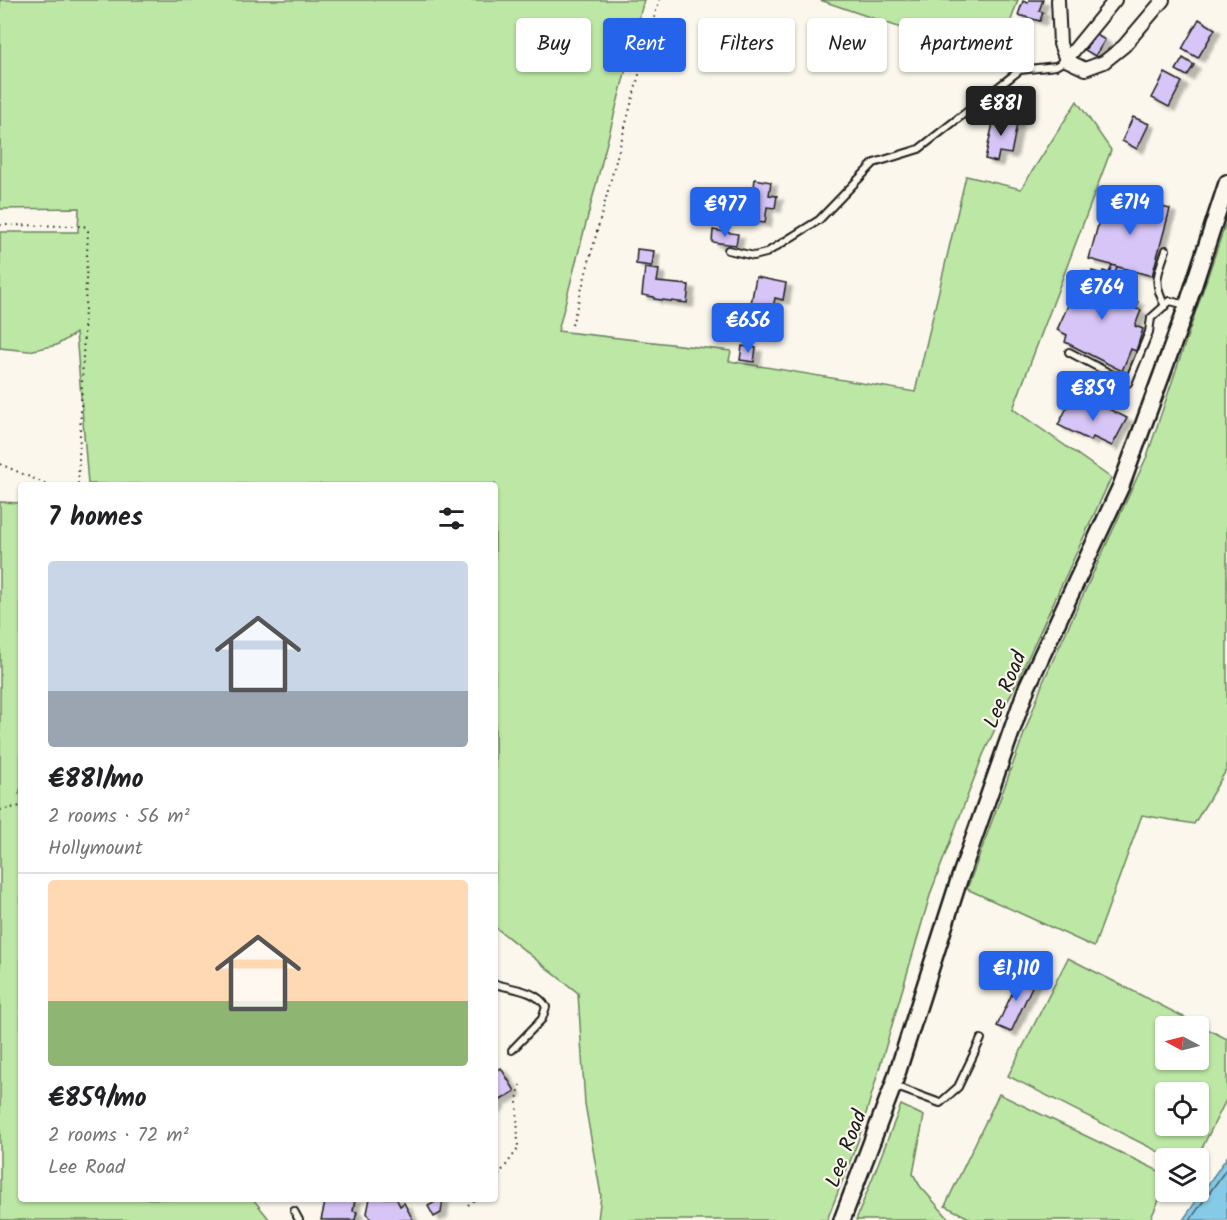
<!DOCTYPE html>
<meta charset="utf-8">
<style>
body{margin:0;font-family:Kalam,sans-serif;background:#f2f2f2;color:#202124;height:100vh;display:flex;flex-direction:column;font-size:22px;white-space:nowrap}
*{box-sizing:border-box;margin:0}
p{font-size:20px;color:#757577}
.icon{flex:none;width:33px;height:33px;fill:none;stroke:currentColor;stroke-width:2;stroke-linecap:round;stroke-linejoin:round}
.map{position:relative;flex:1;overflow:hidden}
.sheet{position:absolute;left:18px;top:482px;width:480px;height:720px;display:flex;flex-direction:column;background:#fff;border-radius:6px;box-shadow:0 2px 4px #0004}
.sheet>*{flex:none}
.top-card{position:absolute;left:516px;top:18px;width:570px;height:54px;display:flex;gap:12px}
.needle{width:39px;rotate:277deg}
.buttons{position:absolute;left:1155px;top:1016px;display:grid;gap:12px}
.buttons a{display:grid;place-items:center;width:54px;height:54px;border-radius:6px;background:#fff;box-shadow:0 2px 4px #0004;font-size:30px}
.price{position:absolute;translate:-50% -51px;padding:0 14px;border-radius:6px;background:#2563eb;color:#fff;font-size:20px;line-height:39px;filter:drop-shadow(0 2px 3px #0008)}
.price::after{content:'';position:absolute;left:50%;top:36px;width:18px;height:14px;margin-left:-9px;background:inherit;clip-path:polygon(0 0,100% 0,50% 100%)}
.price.on{background:#222;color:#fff}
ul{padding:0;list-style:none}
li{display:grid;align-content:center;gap:12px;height:318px;padding:0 30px}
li+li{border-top:2px solid #e0e0e0}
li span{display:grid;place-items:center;height:186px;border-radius:6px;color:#555}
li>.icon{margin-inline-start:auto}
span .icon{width:108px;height:108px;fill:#fffc;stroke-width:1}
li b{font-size:26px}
h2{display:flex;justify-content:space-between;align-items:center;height:72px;padding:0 30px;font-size:26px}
.tag{padding:0 21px;border-radius:6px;background:#fff;box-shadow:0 2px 4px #0004;font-size:21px;line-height:54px}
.tag.on{background:#2563eb;color:#fff}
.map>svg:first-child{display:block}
.green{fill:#bde7a4;stroke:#6c8260;stroke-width:1.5;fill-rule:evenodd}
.water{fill:#85cae6;stroke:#5b8495;stroke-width:1.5}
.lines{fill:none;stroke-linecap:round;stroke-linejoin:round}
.shore{stroke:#46626d;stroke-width:1.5}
.building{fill:#d6c5f6;stroke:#1c1c1c;stroke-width:1.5;filter:url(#shadow)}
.service-casing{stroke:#1c1c1c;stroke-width:10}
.minor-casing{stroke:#1c1c1c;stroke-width:16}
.tertiary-casing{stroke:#1c1c1c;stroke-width:20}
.path{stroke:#1c1c1c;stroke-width:2;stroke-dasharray:1.5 4.5;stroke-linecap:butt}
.service{stroke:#fbf7ec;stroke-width:6}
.minor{stroke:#fbf7ec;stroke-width:12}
.tertiary{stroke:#fbf7ec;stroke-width:15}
.labels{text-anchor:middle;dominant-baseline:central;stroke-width:4.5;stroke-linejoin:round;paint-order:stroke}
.street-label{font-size:21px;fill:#1c1c1c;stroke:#fbf7ec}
</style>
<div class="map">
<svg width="1227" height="1220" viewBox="0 0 1227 1220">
<defs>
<filter id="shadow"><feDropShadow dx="6" dy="4" stdDeviation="1.5" flood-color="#0004"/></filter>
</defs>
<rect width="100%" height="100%" fill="#fbf7ec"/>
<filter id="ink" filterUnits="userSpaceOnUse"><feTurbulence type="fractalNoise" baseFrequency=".0167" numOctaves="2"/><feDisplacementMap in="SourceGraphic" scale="12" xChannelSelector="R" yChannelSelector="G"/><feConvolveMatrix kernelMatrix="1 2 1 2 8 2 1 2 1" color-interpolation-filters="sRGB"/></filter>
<g filter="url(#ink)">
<g class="green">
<polygon points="0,0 644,0 558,331 731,351 729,361 915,392 966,176 1021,189 1077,101 1111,150 1013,409 1111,478 983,755 931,892 858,1141 827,1220 598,1220 601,1195 585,1104 578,993 495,927 495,484 88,484 76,333 57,345 29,351 0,348 0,232 78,232 79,208 0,209"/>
<polygon points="820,0 1018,0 997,61"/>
<polygon points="1227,219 1227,769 1194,824 1142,815 1094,947 967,889 1043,682 1147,456"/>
<polygon points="0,502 21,503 21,787 19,794 21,794 21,1198 253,1199 270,1220 0,1220"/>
<path d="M1068,958L1227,1039V1098L1197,1158H1171L1008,1076ZM1166,1026H1198V1059H1166ZM1166,1092H1198V1125H1166Z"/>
<polygon points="999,1094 1165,1174 1165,1187 1150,1220 973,1220 945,1206"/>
<polygon points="901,1105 924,1116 913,1174 920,1186 950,1220 856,1220"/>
</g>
<polygon class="water" points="1227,1157 1227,1220 1183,1220"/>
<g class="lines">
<polyline class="shore" points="1190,1220 1227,1168"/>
</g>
<g class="building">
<polygon points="1029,0 1043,0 1039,11 1043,12 1040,21 1018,15 1023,1 1028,3"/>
<polygon points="1199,19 1215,29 1198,58 1182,49"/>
<polygon points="1095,34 1105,40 1095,56 1085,50"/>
<polygon points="1183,58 1194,65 1187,76 1176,70"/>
<polygon points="1165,73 1182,82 1169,107 1152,98"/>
<polygon points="1011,99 1023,102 1021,117 1008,115"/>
<polygon points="995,114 1018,119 1011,154 999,152 997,162 985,159"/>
<polygon points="1133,117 1149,124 1137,149 1122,141"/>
<polygon points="755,179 771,182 769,195 777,196 775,208 767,207 765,223 750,221"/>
<polygon points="1125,197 1170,209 1152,276 1089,259 1102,210 1111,212 1114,201 1123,203"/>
<polygon points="713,230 738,234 736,245 712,242"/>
<polygon points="637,249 654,251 652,266 636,264"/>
<polygon points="1112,265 1117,267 1108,293 1138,302 1136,309 1141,310 1135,326 1143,329 1136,351 1131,349 1122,371 1065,342 1067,335 1057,330 1070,301 1074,301 1083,271 1091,274 1092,271 1102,274 1103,271 1109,273"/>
<polygon points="645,268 659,270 657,282 689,285 687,303 654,299 654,297 642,295"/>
<polygon points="756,277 786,283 783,300 775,298 771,318 761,316 759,322 748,320"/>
<polygon points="742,346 756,348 754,362 740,360"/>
<polygon points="1071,400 1091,411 1095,402 1127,418 1112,446 1093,437 1091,441 1058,425"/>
<polygon points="1022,972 1036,978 1011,1032 997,1026"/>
<polygon points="495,1065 498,1070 501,1068 515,1091 499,1101 495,1109"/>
<polygon points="326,1198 358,1198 355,1200 353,1211 357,1212 355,1220 321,1220"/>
<polygon points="370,1198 396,1198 400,1206 404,1203 413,1220 371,1220 367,1213"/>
<polygon points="435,1198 443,1198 441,1213 434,1217 428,1206 437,1201"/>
</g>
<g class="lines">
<defs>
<g id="service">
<polyline points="728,250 754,256 766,253 819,220 874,163 919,149 1020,70 1056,66 1066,60"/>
<path d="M1165,306C1152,281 1158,274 1166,250"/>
<polyline points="1069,352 1128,383 1149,332 1151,318 1170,301 1186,305"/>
<path d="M495,984C512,989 537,990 546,1007L542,1019L512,1050"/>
<polyline points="894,1086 940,1103 958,1087 981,1039"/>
<polyline points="294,1211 299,1220"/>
</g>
<g id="minor">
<polyline points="1058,0 1060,44 1066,60"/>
<polyline points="1115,0 1066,60 1085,69 1104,62 1124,46 1163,0"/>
</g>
<polyline id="tertiary" points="842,1220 893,1086 959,880 1027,687 1121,486 1187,306 1227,183"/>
</defs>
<use href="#service" class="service-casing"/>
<use href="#minor" class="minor-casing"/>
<use href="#tertiary" class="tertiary-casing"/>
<g class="path">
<polyline points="0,225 84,226 88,231 78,484"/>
<polyline points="572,325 659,0"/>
<polyline points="0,464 46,484"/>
<polyline points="0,810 21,806"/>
<polyline points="495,1180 518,1149 517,1101 520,1085"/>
<polyline points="468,1205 477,1198"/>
</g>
<use href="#service" class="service"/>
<use href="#minor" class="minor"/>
<use href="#tertiary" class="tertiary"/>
</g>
</g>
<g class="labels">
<g class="street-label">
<text transform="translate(1006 690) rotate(-68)">Lee Road</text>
<text transform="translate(847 1149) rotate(-69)">Lee Road</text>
</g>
</g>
</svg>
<div class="buttons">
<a><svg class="needle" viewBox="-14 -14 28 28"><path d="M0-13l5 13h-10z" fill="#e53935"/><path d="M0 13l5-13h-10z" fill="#757577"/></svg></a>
<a><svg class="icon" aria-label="locate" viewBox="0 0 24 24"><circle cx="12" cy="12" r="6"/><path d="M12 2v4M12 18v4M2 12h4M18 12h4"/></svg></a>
<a><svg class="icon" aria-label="layers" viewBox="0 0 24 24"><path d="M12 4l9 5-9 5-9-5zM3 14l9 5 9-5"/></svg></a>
</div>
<b class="price on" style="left:1001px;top:137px">€881</b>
<b class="price" style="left:1130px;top:236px">€714</b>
<b class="price" style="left:725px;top:238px">€977</b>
<b class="price" style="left:1102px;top:321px">€764</b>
<b class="price" style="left:748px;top:354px">€656</b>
<b class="price" style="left:1093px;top:422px">€859</b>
<b class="price" style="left:1016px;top:1002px">€1,110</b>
<div class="top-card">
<a class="tag">Buy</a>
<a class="tag on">Rent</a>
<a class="tag">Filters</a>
<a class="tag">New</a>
<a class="tag">Apartment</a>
</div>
<section class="sheet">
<h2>7 homes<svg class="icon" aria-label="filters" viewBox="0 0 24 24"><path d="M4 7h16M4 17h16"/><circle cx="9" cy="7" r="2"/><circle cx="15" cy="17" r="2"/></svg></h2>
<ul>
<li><span style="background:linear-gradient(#c9d6e8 70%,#9aa5b1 0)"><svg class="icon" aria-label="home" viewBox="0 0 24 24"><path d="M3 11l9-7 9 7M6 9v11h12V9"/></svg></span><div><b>€881/mo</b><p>2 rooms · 56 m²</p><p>Hollymount</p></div></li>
<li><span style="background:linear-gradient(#ffd9b3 65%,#8fb573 0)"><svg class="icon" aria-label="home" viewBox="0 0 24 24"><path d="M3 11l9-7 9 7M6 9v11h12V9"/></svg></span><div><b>€859/mo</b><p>2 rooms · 72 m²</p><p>Lee Road</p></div></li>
</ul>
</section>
</div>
